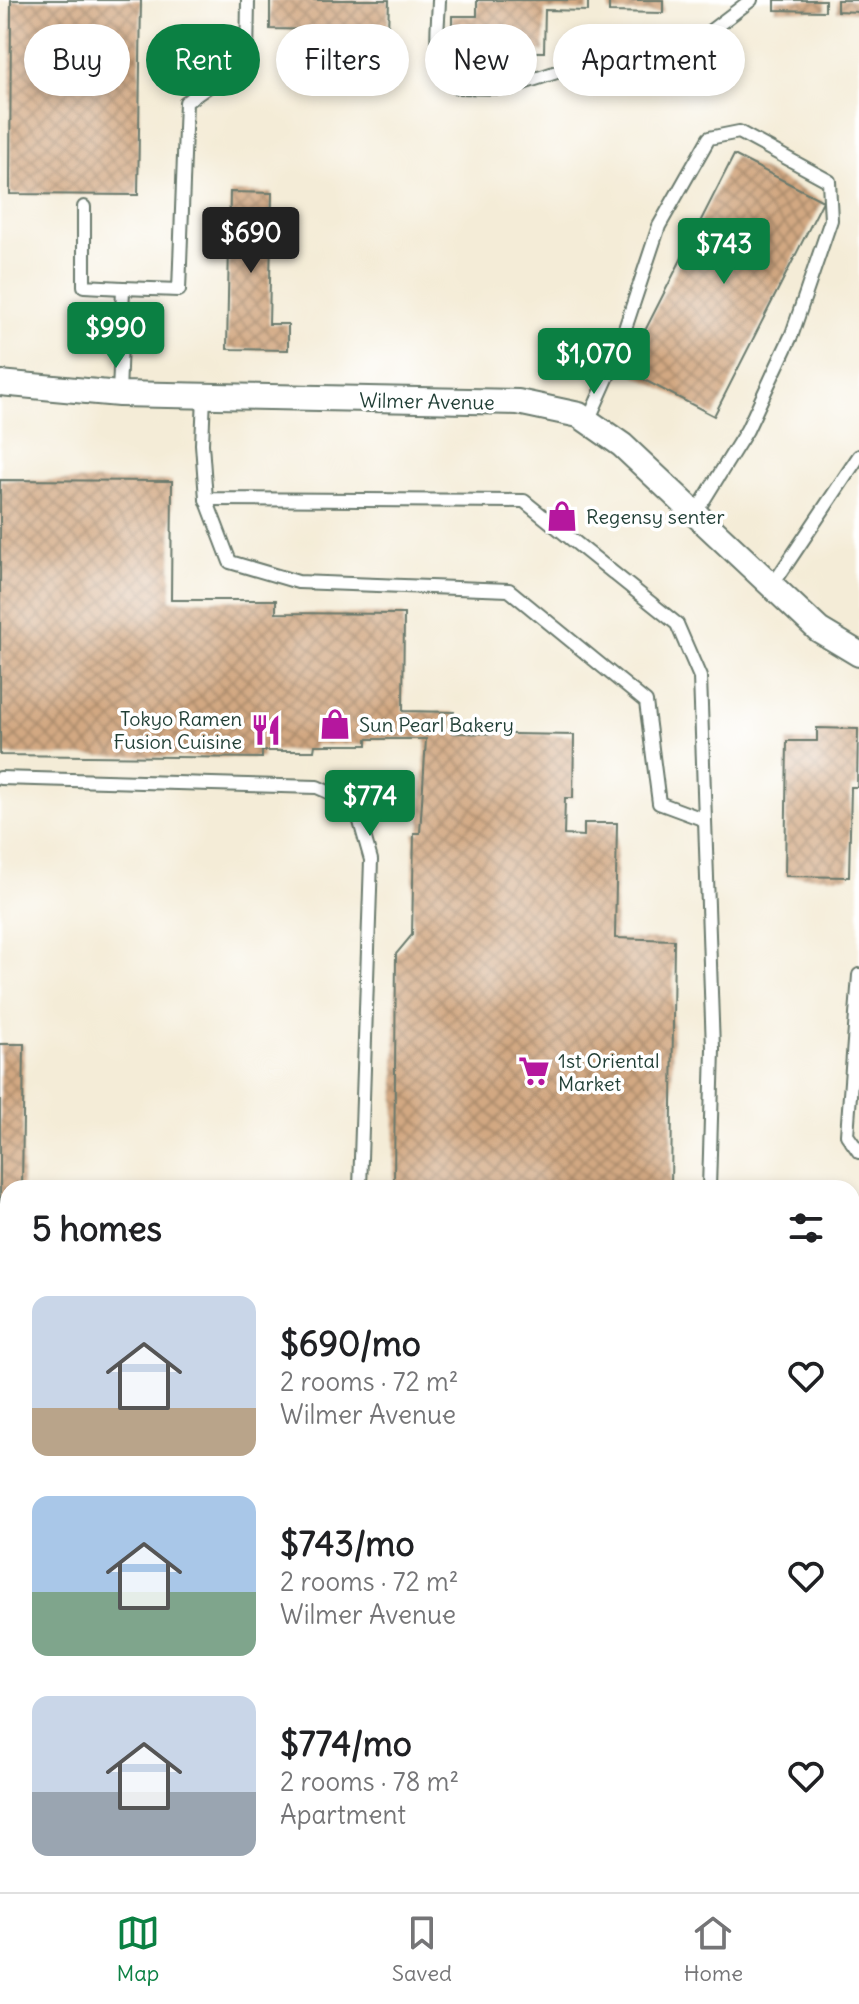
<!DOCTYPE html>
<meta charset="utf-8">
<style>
body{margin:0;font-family:Delius,sans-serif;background:#f6f6f6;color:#202124;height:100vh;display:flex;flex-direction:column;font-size:30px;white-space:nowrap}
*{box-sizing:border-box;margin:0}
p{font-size:26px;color:#757577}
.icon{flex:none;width:44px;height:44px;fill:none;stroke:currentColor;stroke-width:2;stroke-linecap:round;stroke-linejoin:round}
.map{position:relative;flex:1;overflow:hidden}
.side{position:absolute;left:0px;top:1180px;width:860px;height:712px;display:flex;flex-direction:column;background:#fff;border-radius:24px 24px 0 0;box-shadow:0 4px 12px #0003}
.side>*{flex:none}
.guide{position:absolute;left:24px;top:24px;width:812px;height:72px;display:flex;gap:16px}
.price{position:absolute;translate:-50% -68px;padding:0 18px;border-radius:8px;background:#0b8043;color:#fff;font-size:26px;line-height:52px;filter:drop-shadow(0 2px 4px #0008)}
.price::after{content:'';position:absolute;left:50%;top:48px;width:24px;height:18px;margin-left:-12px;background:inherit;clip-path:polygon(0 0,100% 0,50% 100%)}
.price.on{background:#222;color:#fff}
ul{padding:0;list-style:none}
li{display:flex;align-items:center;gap:24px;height:200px;padding:0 32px}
li span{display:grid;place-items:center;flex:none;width:224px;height:160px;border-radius:16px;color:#555}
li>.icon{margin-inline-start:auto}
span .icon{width:96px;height:96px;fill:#fffc;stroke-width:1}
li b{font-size:34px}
h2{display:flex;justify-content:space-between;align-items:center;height:96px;padding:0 32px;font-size:34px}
.pill{padding:0 28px;border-radius:36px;background:#fff;box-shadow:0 4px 12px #0003;font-size:28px;line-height:72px}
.pill.on{background:#0b8043;color:#fff}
.menu{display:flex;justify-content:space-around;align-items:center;height:112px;border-top:2px solid #e0e0e0;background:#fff;font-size:22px;color:#757577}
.menu a{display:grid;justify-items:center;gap:4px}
.menu .on{color:#0b8043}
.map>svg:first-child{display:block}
.building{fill:url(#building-cross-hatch)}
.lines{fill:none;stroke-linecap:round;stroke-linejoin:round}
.lane-casing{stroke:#6a7a6d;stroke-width:16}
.street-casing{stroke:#6a7a6d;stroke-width:28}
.lane{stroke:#fff;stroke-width:12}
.street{stroke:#fff;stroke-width:24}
.labels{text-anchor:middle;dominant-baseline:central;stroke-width:7;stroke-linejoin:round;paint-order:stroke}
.street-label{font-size:20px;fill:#1f3d34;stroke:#fff}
.poi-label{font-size:20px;fill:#1f3d34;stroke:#fff;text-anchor:start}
</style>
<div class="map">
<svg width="859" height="1892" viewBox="0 0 859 1892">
<defs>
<pattern id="building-cross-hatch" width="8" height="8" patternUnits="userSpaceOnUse" patternTransform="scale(2)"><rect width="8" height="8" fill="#d2a882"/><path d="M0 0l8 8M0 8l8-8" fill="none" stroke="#aa8a6b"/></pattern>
</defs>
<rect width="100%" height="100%" fill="#fff"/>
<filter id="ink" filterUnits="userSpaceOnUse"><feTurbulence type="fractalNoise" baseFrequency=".0125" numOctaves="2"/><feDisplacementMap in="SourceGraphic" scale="16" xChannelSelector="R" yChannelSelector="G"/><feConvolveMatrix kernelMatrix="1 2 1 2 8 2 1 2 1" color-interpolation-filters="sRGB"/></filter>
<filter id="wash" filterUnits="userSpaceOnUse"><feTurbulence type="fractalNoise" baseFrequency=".006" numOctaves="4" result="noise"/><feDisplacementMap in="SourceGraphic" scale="32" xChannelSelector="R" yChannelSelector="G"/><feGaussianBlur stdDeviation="1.8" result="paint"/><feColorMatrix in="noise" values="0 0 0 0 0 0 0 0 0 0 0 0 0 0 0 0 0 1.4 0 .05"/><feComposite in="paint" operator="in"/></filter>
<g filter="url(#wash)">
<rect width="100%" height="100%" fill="#f4ecd7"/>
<g id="blocks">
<g class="building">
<polygon points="11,0 141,0 138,195 10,194"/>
<polygon points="270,0 389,0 388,31 270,29"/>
<polygon points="477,0 588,0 588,11 545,10 544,52 452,51 452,16 477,16"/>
<polygon points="609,0 663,0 663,13 609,12"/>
<polygon points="775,0 825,0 825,11 775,10"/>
<polygon points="837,0 859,0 859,12 837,11"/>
<polygon points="734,155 823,201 714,416 625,370"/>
<polygon points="230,192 272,193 269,324 288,324 288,350 227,349"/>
<polygon points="0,480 172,481 171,600 276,600 276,613 404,614 403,711 454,712 453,733 574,735 573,798 565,798 564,835 584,836 584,823 617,823 615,938 674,940 671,1188 394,1188 396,954 412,935 414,833 420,833 426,739 367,739 367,745 315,745 314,751 262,751 262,758 0,755"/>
<polygon points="817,728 858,729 857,787 851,787 849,877 785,876 787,741 817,741"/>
<polygon points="0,1044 24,1044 22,1188 8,1188 8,1369 0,1369"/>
<polygon points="852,1495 859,1495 859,1892 560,1892 560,1884 852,1884"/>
</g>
</g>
</g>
<g filter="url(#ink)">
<use href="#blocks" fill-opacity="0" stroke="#6a7a6d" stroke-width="2"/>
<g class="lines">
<defs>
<g id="lane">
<path d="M439,0C438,35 430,60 457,87L508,88L569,68L667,55L692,45L751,0"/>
<polyline points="84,207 84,286 123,288"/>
<polyline points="119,394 123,288 179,290 186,102 247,60 248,0"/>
<polyline points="204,396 202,444 206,499 524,501 677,624 700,677 713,1049 709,1188"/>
<polyline points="588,421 613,365 659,226 709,138 739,132 829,181 831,220 792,334 747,430 695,514"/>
<polyline points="206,499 230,562 298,582 509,590 646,702 659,803 705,820"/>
<polyline points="772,586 859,456"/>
<polyline points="0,778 317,787 355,804 371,860 360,1188"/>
<polyline points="859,975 847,1135 859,1152"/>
<polyline points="852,1387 859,1389"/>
<polyline points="0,1533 8,1533"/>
<polyline points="367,1884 367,1892"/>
<polyline points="521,1892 522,1884"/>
</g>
<polyline id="street" points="0,383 119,394 518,402 579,415 622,445 819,630 859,654"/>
</defs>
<use href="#lane" class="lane-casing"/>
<use href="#street" class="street-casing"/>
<use href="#lane" class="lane"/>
<use href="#street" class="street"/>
</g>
</g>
<defs>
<symbol id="shop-bare" viewBox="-9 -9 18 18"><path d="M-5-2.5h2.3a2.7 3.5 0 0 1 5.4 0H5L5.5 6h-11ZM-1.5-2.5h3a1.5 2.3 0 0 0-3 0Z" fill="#b5179e" stroke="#fff" stroke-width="2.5" paint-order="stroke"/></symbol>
<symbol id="restaurant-bare" viewBox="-9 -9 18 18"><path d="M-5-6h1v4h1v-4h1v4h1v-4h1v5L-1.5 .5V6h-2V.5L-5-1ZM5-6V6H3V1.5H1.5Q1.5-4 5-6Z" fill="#b5179e" stroke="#fff" stroke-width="2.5" paint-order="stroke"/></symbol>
<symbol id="supermarket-bare" viewBox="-9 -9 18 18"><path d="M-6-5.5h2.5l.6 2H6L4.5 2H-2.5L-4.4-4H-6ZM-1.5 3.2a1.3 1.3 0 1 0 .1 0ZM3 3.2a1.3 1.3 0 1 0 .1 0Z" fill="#b5179e" stroke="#fff" stroke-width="2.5" paint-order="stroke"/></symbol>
</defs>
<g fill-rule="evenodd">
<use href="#shop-bare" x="540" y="494" width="44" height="44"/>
<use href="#shop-bare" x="313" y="702" width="44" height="44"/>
<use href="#restaurant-bare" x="244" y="708" width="44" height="44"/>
<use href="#supermarket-bare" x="512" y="1049" width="44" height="44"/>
</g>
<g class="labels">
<g class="street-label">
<text transform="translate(427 401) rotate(1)">Wilmer Avenue</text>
</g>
<g class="poi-label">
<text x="586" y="516">Regensy senter</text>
<text x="242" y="718" text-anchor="end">Tokyo Ramen<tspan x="242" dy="23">Fusion Cuisine</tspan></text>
<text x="359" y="724">Sun Pearl Bakery</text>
<text x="558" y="1060">1st Oriental<tspan x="558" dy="23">Market</tspan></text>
</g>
</g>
</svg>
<b class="price on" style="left:251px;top:275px">$690</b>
<b class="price" style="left:724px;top:286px">$743</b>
<b class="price" style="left:116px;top:370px">$990</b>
<b class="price" style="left:594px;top:396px">$1,070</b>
<b class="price" style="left:370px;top:838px">$774</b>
<div class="guide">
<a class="pill">Buy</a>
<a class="pill on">Rent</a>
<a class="pill">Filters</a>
<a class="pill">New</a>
<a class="pill">Apartment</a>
</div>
<section class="side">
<h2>5 homes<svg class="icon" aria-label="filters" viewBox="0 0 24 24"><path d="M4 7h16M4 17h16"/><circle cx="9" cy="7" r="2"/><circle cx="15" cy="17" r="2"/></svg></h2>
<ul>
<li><span style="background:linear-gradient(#c9d6e8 70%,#b9a48a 0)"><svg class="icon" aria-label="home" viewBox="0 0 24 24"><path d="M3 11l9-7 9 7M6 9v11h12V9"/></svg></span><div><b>$690/mo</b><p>2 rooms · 72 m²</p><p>Wilmer Avenue</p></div><svg class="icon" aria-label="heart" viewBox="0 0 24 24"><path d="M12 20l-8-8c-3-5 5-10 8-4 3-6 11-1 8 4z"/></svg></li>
<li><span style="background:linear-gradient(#a9c7e8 60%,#7fa58c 0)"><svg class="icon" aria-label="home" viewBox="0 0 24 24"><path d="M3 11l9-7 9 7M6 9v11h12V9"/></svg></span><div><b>$743/mo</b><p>2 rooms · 72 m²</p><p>Wilmer Avenue</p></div><svg class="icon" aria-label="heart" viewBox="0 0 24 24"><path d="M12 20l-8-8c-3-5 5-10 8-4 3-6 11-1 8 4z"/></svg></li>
<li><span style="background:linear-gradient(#c9d6e8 60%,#9aa5b1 0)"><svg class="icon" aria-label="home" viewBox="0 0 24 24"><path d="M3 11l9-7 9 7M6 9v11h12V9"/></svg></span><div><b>$774/mo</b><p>2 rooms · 78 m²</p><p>Apartment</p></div><svg class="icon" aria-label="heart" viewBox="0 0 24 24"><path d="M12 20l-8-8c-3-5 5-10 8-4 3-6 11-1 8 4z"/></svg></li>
</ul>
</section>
</div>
<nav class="menu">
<a class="on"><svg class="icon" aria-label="map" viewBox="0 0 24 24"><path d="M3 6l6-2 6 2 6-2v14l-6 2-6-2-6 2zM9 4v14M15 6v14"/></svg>Map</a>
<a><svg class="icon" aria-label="saved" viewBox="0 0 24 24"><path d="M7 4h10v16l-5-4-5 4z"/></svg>Saved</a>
<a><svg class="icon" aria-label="home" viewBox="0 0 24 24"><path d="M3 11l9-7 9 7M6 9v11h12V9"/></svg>Home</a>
</nav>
